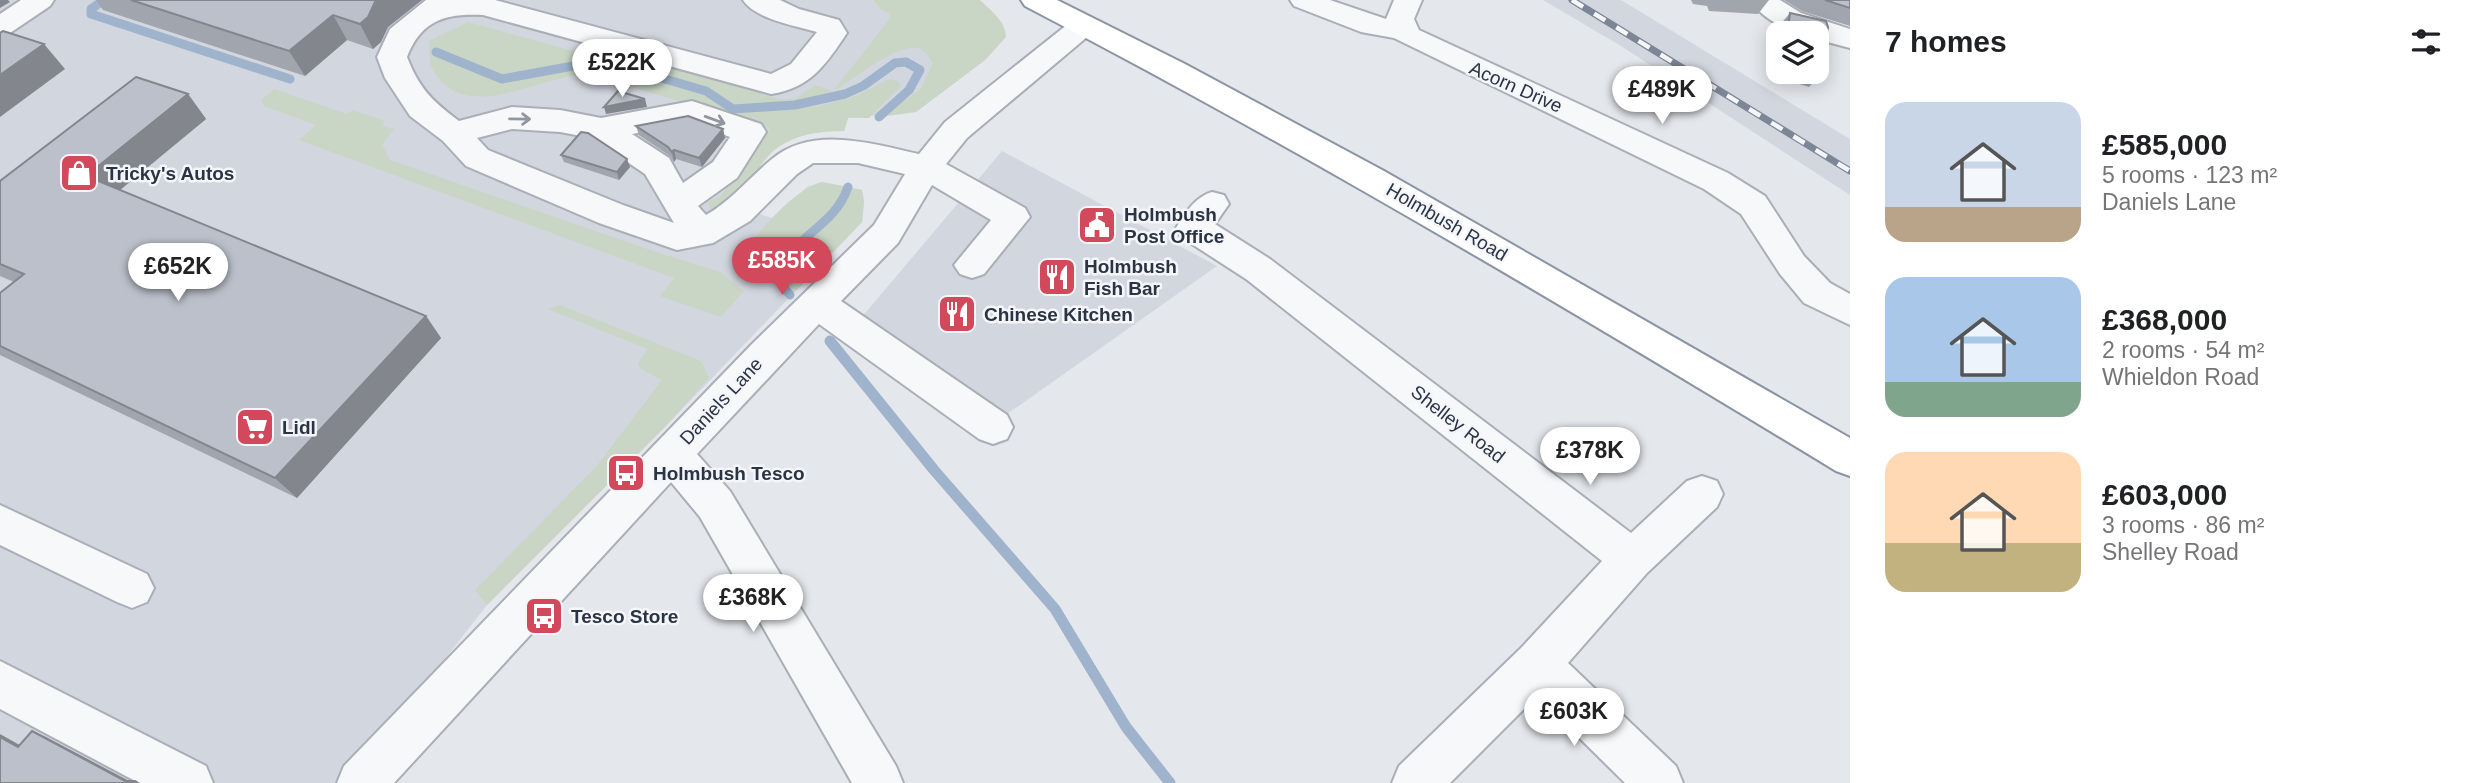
<!DOCTYPE html>
<meta charset="utf-8">
<style>
body{margin:0;font-family:Arial,sans-serif;background:#f6f6f6;color:#202124;height:100vh;display:flex;flex-direction:column;font-size:26px;white-space:nowrap}
*{box-sizing:border-box;margin:0}
p{font-size:23px;color:#757577}
.icon{flex:none;width:38px;height:38px;fill:none;stroke:currentColor;stroke-width:2;stroke-linecap:round;stroke-linejoin:round}
.map{position:relative;flex:1;overflow:hidden}
.sheet{display:flex;flex-direction:column;background:#fff;width:630px}
.sheet>*{flex:none}
.fabs{position:absolute;left:1766px;top:21px;display:grid;gap:14px}
.fabs a{display:grid;place-items:center;width:63px;height:63px;border-radius:14px;background:#fff;box-shadow:0 4px 18px #0003;font-size:35px}
.price{position:absolute;translate:-50% -60px;padding:0 16px;border-radius:24px;background:#fff;color:#222;font-size:23px;line-height:46px;filter:drop-shadow(0 2px 4px #0008)}
.price::after{content:'';position:absolute;left:50%;top:42px;width:21px;height:16px;margin-left:-10px;background:inherit;clip-path:polygon(0 0,100% 0,50% 100%)}
.price.on{background:#d1495b;color:#fff}
ul{padding:0;list-style:none}
li{display:flex;align-items:center;gap:21px;height:175px;padding:0 35px}
li span{display:grid;place-items:center;flex:none;width:196px;height:140px;border-radius:21px;color:#555}
li>.icon{margin-inline-start:auto}
span .icon{width:84px;height:84px;fill:#fffc;stroke-width:1}
li b{font-size:30px}
h2{display:flex;justify-content:space-between;align-items:center;height:84px;padding:0 35px;font-size:30px}
main{display:flex;flex:1;min-height:0}
.map>svg:first-child{display:block}
.built{fill:#d2d6de}
.green{fill:#c9d6c5}
.lines{fill:none;stroke-linecap:round;stroke-linejoin:round}
.stream-far1{stroke:#9fb4cc;stroke-width:9}
.stream{stroke:#9fb4cc;stroke-width:11}
.minor-casing{stroke:#a9aeb7;stroke-width:4}
.highway-casing{stroke:#8b94a3;stroke-width:4}
.minor{fill:#f7f8fa;fill-rule:evenodd}
.highway{fill:#fff;fill-rule:evenodd}
.rail-casing{stroke:#7d8696;stroke-width:7}
.rail{stroke:#f4f6f9;stroke-width:4.5;stroke-dasharray:13;stroke-linecap:butt}
.wall{fill:#a1a5ae}
.shaded-wall{fill:#83868d}
.building{fill:#bbc0ca;stroke:#83868d;stroke-width:2}
.oneway{stroke:#9196a0}
.labels{text-anchor:middle;dominant-baseline:central;stroke-width:5;stroke-linejoin:round;paint-order:stroke}
.street-label{font-size:19px;fill:#2b3445;stroke:#f4f6f9}
.poi-label{font-size:19px;font-weight:bold;fill:#2b3445;stroke:#f4f6f9;text-anchor:start}
</style>
<main>
<div class="map">
<svg width="1850" height="783" viewBox="0 0 1850 783">
<rect width="100%" height="100%" fill="#e4e7ec"/>
<g class="built">
<polygon points="0,0 873,0 880,9 1006,37 985,60 916,112 848,118 844,131 779,131 721,201 772,218 807,187 822,182 862,190 864,202 862,222 666,426 487,605 348,783 0,783"/>
<polygon points="1543,0 1621,0 1850,139 1850,195 1621,46"/>
<polygon points="1002,151 1217,266 1007,414 851,330"/>
</g>
<g class="green">
<path d="M873,0H980C991,11 1005,20 1006,37L985,60L916,112L887,116L893,108L921,89L933,63C930,59 927,53 922,50C901,37 851,83 831,92C814,99 796,101 778,104L779,110L820,106L856,96L889,79L898,81L901,86L869,118H848L844,131C820,131 797,134 777,148C756,163 739,211 710,208L708,202L720,197L770,128L598,77C591,76 583,74 576,75C532,81 461,124 432,68C429,61 430,50 429,41L468,22L570,50L628,54L779,99H795L815,85L833,91L888,21L890,14L880,9Z"/>
<polygon points="274,89 347,114 353,110 385,121 382,125 394,129 382,145 390,160 656,252 720,272 744,291 721,317 660,296 674,278 299,140 316,125 264,106 261,100"/>
<path d="M822,182L862,190L864,202L862,222L797,290L777,279L761,284L738,257C762,231 788,193 822,182Z"/>
<polygon points="560,305 701,361 709,378 666,426 487,605 475,590 596,467 662,380 641,369 638,363 648,349 548,309"/>
</g>
<g class="lines">
<g class="stream-far1">
<polyline points="104,0 91,9 91,14 290,79"/>
<polyline points="436,52 502,79 595,62 624,67 706,91 733,109 795,105 845,94 863,86 895,63 906,62 920,70 909,90 879,117"/>
<path d="M790,295L777,279C792,233 833,230 848,187"/>
</g>
<polyline class="stream" points="830,341 934,470 1055,609 1126,727 1170,783"/>
<defs>
<g id="minor">
<polygon points="21,0 54,0 50,6 10,33 0,36 0,14"/>
<path d="M426,0H495L771,74L791,64L817,32C796,26 755,19 743,0H780L799,9L839,20L847,33C826,64 811,88 771,94L483,15C446,13 421,20 407,57C419,88 432,101 459,121L512,107L560,110L601,118L692,101L761,124L766,132L737,178L698,206L706,215C732,200 749,178 772,159C813,125 872,144 919,154L945,122L1073,20L1083,17L1093,20L1098,26L1093,32L967,138L946,164L1025,208L1030,217L984,274L972,278L960,274L954,265L991,220L932,185L898,243L841,301L1007,415L1013,427L1007,439L993,444L979,439L819,324L697,454L730,491L896,766L903,783H852L700,517L671,482L394,783H337L344,766L752,344L874,225L905,174L858,163H813L797,174L750,221L713,243L677,250L599,223L466,166L443,141L410,116L385,78L377,57L390,29ZM691,123L730,137L713,162L683,183L669,158L632,134ZM512,129L560,132L592,138L645,174L674,223L623,205L488,150L477,138Z"/>
<polygon points="1290,0 1330,0 1386,19 1394,0 1422,0 1414,19 1419,30 1728,173 1765,196 1804,256 1830,283 1850,294 1850,325 1804,303 1780,274 1741,214 1704,189 1394,38 1361,32 1294,6"/>
<path d="M1750,0H1780L1801,13L1850,29V48L1816,39V33C1790,33 1765,22 1750,0Z"/>
<path d="M1212,192L1224,195L1229,204L1215,224L1270,259L1631,533L1687,481L1702,476L1717,481L1723,494L1717,507L1647,573L1568,663L1676,766L1683,783H1625L1537,696L1450,783H1392L1399,766L1521,648L1602,561L1246,279L1181,237L1176,228C1185,213 1195,197 1212,192Z"/>
<polygon points="0,505 147,574 154,588 147,602 132,608 117,602 0,545"/>
<polygon points="0,661 206,766 213,783 139,783 0,709"/>
</g>
<path id="highway" d="M1021,0H1057L1185,64L1384,171L1850,438V476L1836,471C1569,309 1302,150 1025,6Z"/>
</defs>
<use href="#minor" class="minor-casing"/>
<use href="#highway" class="highway-casing"/>
<use href="#minor" class="minor"/>
<use href="#highway" class="highway"/>
<defs>
<polyline id="rail" points="1572,0 1850,171"/>
</defs>
<use href="#rail" class="rail-casing"/>
<use href="#rail" class="rail"/>
</g>
<g class="wall">
<polygon points="96,0 422,0 388,27 381,42 373,49 347,40 305,76 103,10"/>
<polygon points="1691,0 1769,0 1758,14 1709,11 1707,6 1693,4"/>
<polygon points="1784,0 1850,0 1850,26 1802,11"/>
<polygon points="1790,13 1826,21 1828,27 1822,72 1809,87 1780,78 1781,72 1816,72 1816,33 1778,33 1778,66 1772,65 1778,27"/>
<polygon points="188,94 206,119 120,190 426,316 441,338 297,498 0,355 0,293 14,282 0,276 0,181"/>
<polygon points="636,126 723,129 725,138 702,167 676,159 674,162 670,156 639,135"/>
<polygon points="561,155 630,167 619,180 564,162"/>
</g>
<g class="shaded-wall">
<polygon points="0,0 8,0 10,2 0,8"/>
<polygon points="378,0 422,0 388,27 381,42 373,49 360,24"/>
<polygon points="333,15 347,40 305,76 289,51"/>
<polygon points="44,44 65,69 0,117 0,75"/>
<polygon points="188,94 206,119 108,200 86,176"/>
<polygon points="645,99 647,107 606,114 604,107"/>
<polygon points="723,129 725,138 702,167 699,158"/>
<polygon points="674,150 676,159 674,162 672,152"/>
<polygon points="627,159 630,167 619,180 617,172"/>
<polygon points="426,316 441,338 297,498 275,478"/>
<polygon points="32,731 46,737 133,783 125,781"/>
<polygon points="0,734 32,752 18,747 0,737"/>
</g>
<g class="building">
<polygon points="131,0 378,0 375,2 368,17 360,24 333,15 289,51"/>
<polygon points="1825,0 1850,0 1850,8"/>
<polygon points="1790,13 1826,21 1828,27 1822,72 1816,71 1816,33 1787,33"/>
<polygon points="3,31 44,44 0,75 0,33"/>
<polygon points="136,77 188,94 86,176 426,316 275,478 0,346 0,293 24,274 0,264 0,181"/>
<polygon points="618,91 645,99 604,107"/>
<polygon points="688,116 723,129 699,158 674,150 672,152 668,147 636,126"/>
<polygon points="581,132 588,133 627,159 617,172 561,155"/>
<polygon points="32,731 125,781 135,781 138,783 0,783 0,737 18,747"/>
</g>
<defs><path id="oneway-shaft" d="M-6 0H5M1.5-3L5.5 0L1.5 3" fill="none" stroke-width="1.6" stroke-linecap="round" stroke-linejoin="round" transform="scale(1.75)"/></defs>
<g class="oneway">
<use href="#oneway-shaft" transform="translate(520 119) rotate(1)"/>
<use href="#oneway-shaft" transform="translate(715 120) rotate(20)"/>
</g>
<defs>
<symbol id="shop-square" viewBox="-11 -11 22 22"><rect x="-9" y="-9" width="18" height="18" rx="4" fill="#d1495b" stroke="#f4f6f9"/><path d="M-5-2.5h2.3a2.7 3.5 0 0 1 5.4 0H5L5.5 6h-11ZM-1.5-2.5h3a1.5 2.3 0 0 0-3 0Z" fill="#fff"/></symbol>
<symbol id="civic-square" viewBox="-11 -11 22 22"><rect x="-9" y="-9" width="18" height="18" rx="4" fill="#d1495b" stroke="#f4f6f9"/><path d="M-.6-6.5H3V-4.5H.6V-3L4-1V1h2V6H-6V1h2V-1L-.6-3ZM-1.2 2.5V6h2.4V2.5Z" fill="#fff"/></symbol>
<symbol id="restaurant-square" viewBox="-11 -11 22 22"><rect x="-9" y="-9" width="18" height="18" rx="4" fill="#d1495b" stroke="#f4f6f9"/><path d="M-5-6h1v4h1v-4h1v4h1v-4h1v5L-1.5 .5V6h-2V.5L-5-1ZM5-6V6H3V1.5H1.5Q1.5-4 5-6Z" fill="#fff"/></symbol>
<symbol id="supermarket-square" viewBox="-11 -11 22 22"><rect x="-9" y="-9" width="18" height="18" rx="4" fill="#d1495b" stroke="#f4f6f9"/><path d="M-6-5.5h2.5l.6 2H6L4.5 2H-2.5L-4.4-4H-6ZM-1.5 3.2a1.3 1.3 0 1 0 .1 0ZM3 3.2a1.3 1.3 0 1 0 .1 0Z" fill="#fff"/></symbol>
<symbol id="bus-square" viewBox="-11 -11 22 22"><rect x="-9" y="-9" width="18" height="18" rx="4" fill="#d1495b" stroke="#f4f6f9"/><path d="M-5-6H5V4H4V6H2V4H-2V6H-4V4H-5ZM-3.5-4V0h7V-4ZM-3.5 1.2v1.5H-2V1.2ZM2 1.2v1.5H3.5V1.2Z" fill="#fff"/></symbol>
</defs>
<g fill-rule="evenodd">
<use href="#shop-square" x="57" y="151" width="44" height="44"/>
<use href="#civic-square" x="1075" y="203" width="44" height="44"/>
<use href="#restaurant-square" x="1035" y="255" width="44" height="44"/>
<use href="#restaurant-square" x="935" y="292" width="44" height="44"/>
<use href="#supermarket-square" x="233" y="405" width="44" height="44"/>
<use href="#bus-square" x="604" y="451" width="44" height="44"/>
<use href="#bus-square" x="522" y="594" width="44" height="44"/>
</g>
<g class="labels">
<g class="street-label">
<text transform="translate(1516 87) rotate(24)">Acorn Drive</text>
<text transform="translate(1447 222) rotate(30)">Holmbush Road</text>
<text transform="translate(721 401) rotate(-47)">Daniels Lane</text>
<text transform="translate(1458 424) rotate(38)">Shelley Road</text>
</g>
<g class="poi-label">
<text x="106" y="173">Tricky's Autos</text>
<text x="1124" y="214">Holmbush<tspan x="1124" dy="22">Post Office</tspan></text>
<text x="1084" y="266">Holmbush<tspan x="1084" dy="22">Fish Bar</tspan></text>
<text x="984" y="314">Chinese Kitchen</text>
<text x="282" y="427">Lidl</text>
<text x="653" y="473">Holmbush Tesco</text>
<text x="571" y="616">Tesco Store</text>
</g>
</g>
</svg>
<div class="fabs">
<a><svg class="icon" aria-label="layers" viewBox="0 0 24 24"><path d="M12 4l9 5-9 5-9-5zM3 14l9 5 9-5"/></svg></a>
</div>
<b class="price" style="left:622px;top:99px">£522K</b>
<b class="price" style="left:1662px;top:126px">£489K</b>
<b class="price on" style="left:782px;top:297px">£585K</b>
<b class="price" style="left:178px;top:303px">£652K</b>
<b class="price" style="left:1590px;top:487px">£378K</b>
<b class="price" style="left:753px;top:634px">£368K</b>
<b class="price" style="left:1574px;top:748px">£603K</b>
</div>
<section class="sheet">
<h2>7 homes<svg class="icon" aria-label="filters" viewBox="0 0 24 24"><path d="M4 7h16M4 17h16"/><circle cx="9" cy="7" r="2"/><circle cx="15" cy="17" r="2"/></svg></h2>
<ul>
<li><span style="background:linear-gradient(#c9d6e8 75%,#b9a48a 0)"><svg class="icon" aria-label="home" viewBox="0 0 24 24"><path d="M3 11l9-7 9 7M6 9v11h12V9"/></svg></span><div><b>£585,000</b><p>5 rooms · 123 m²</p><p>Daniels Lane</p></div></li>
<li><span style="background:linear-gradient(#a9c7e8 75%,#7fa58c 0)"><svg class="icon" aria-label="home" viewBox="0 0 24 24"><path d="M3 11l9-7 9 7M6 9v11h12V9"/></svg></span><div><b>£368,000</b><p>2 rooms · 54 m²</p><p>Whieldon Road</p></div></li>
<li><span style="background:linear-gradient(#ffd9b3 65%,#c2b280 0)"><svg class="icon" aria-label="home" viewBox="0 0 24 24"><path d="M3 11l9-7 9 7M6 9v11h12V9"/></svg></span><div><b>£603,000</b><p>3 rooms · 86 m²</p><p>Shelley Road</p></div></li>
</ul>
</section>
</main>
